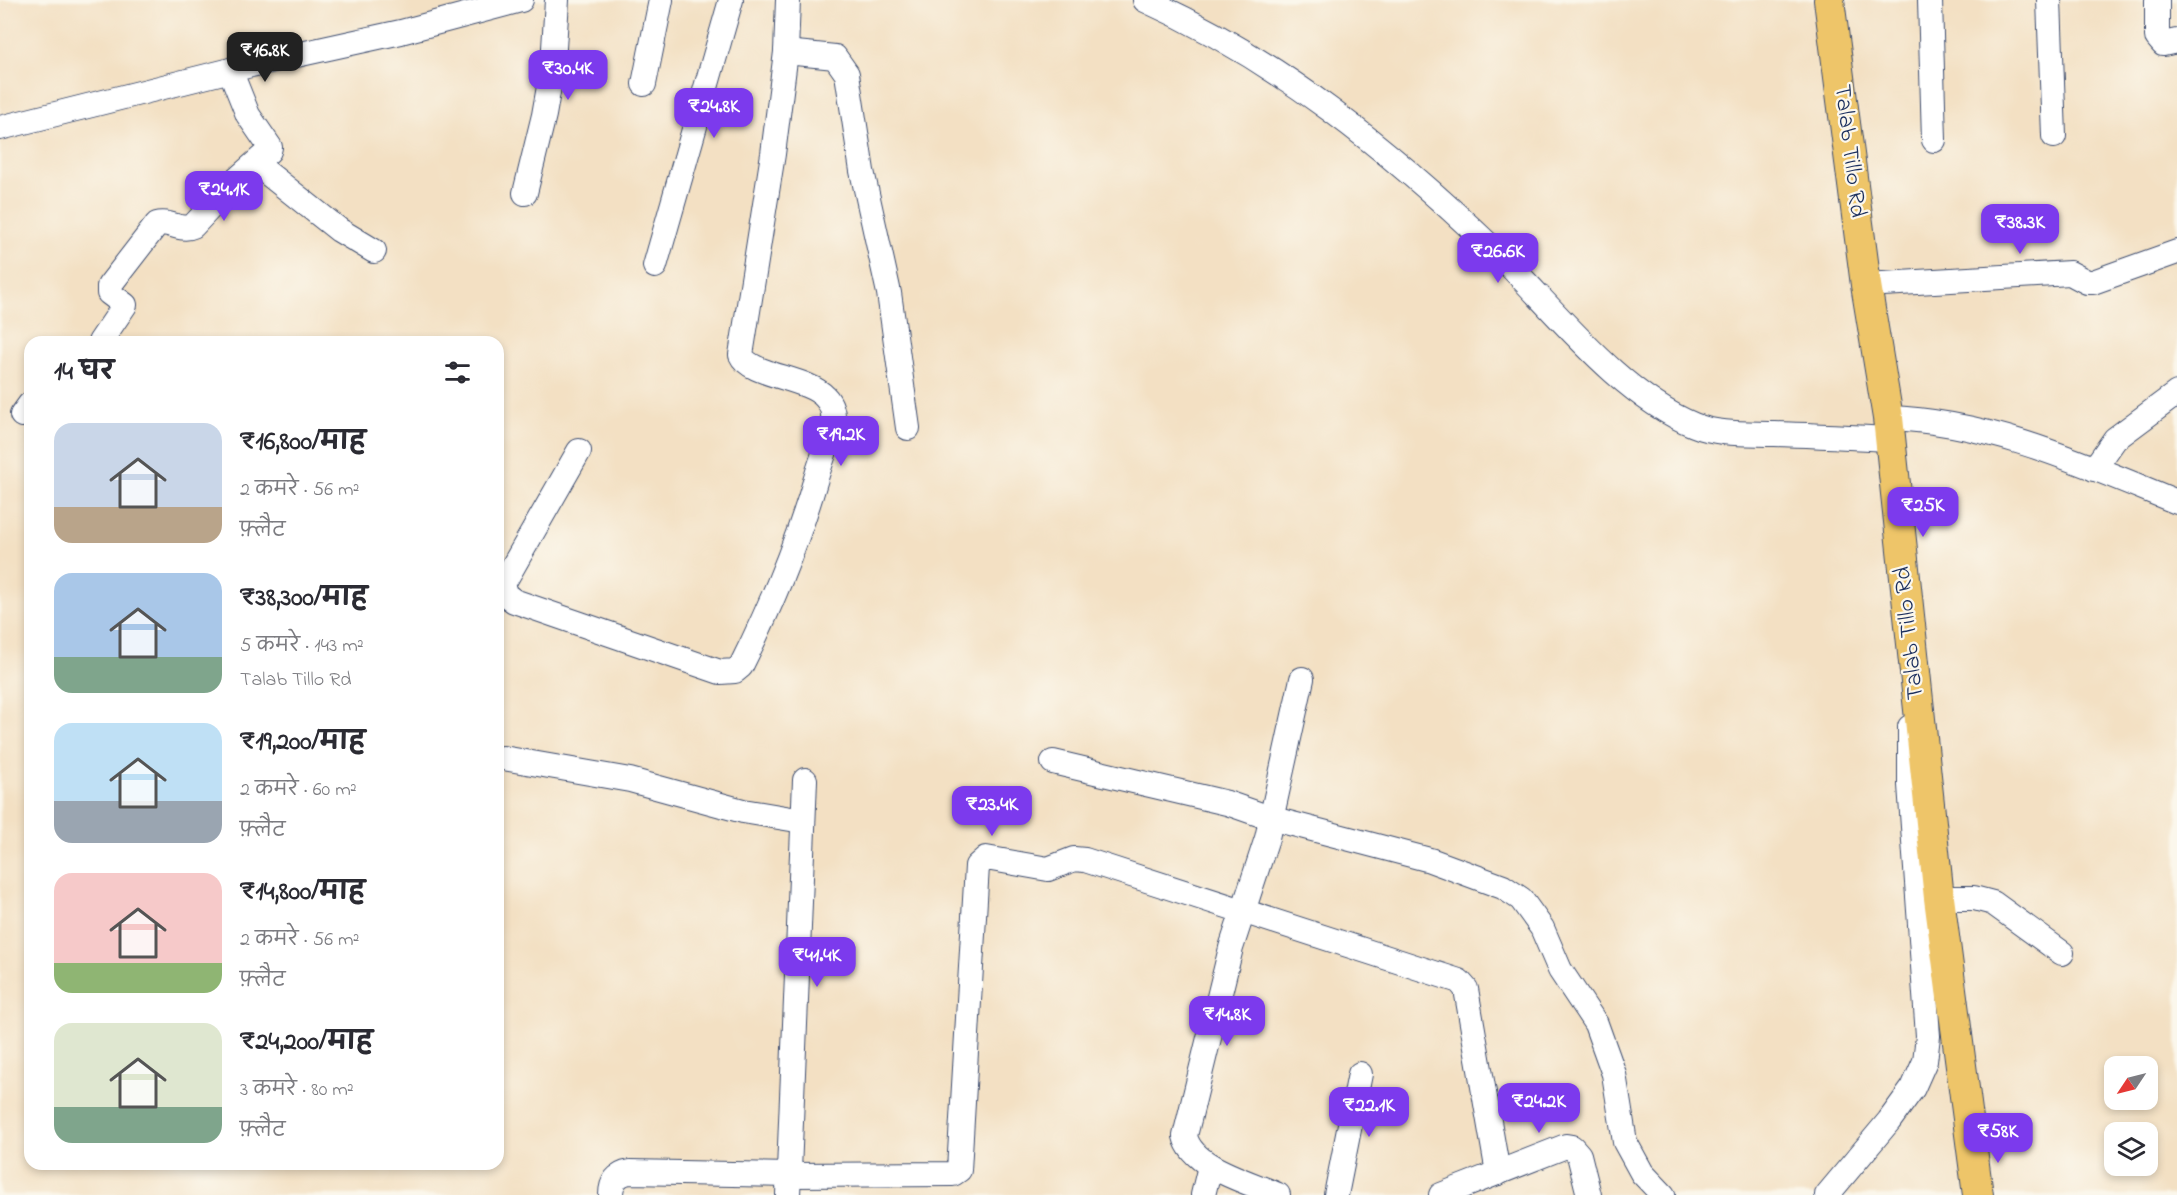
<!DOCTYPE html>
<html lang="hi">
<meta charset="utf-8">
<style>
body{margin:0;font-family:"Indie Flower","Playpen Sans Deva",sans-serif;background:#f2f2f3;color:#2b2b33;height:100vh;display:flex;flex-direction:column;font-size:22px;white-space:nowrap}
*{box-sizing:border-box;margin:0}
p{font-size:20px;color:#7c7c81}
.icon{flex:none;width:33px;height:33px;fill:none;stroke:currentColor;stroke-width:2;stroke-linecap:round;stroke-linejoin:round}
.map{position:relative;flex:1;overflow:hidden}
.panel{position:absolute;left:24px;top:336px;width:480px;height:834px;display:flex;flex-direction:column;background:#fff;border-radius:18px;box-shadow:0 3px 9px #0003}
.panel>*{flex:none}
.needle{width:39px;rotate:235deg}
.tools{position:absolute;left:2104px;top:1056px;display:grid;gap:12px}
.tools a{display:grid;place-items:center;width:54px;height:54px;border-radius:12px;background:#fff;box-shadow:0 3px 9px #0003;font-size:30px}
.price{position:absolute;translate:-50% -51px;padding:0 14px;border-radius:12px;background:#7c3aed;color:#fff;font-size:20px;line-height:39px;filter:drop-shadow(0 2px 3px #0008)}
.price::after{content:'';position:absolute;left:50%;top:36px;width:18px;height:14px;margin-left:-9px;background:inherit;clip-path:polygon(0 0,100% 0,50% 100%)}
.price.on{background:#222;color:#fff}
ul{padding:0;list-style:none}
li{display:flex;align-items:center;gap:18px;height:150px;padding:0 30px}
li span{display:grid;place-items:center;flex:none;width:168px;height:120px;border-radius:18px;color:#555}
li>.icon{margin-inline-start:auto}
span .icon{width:72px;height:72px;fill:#fffc;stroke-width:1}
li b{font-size:26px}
h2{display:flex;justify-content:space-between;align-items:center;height:72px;padding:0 30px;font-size:26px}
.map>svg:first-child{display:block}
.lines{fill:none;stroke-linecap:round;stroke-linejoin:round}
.minor-casing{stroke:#3b4a6d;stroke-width:26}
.major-casing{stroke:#3b4a6d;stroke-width:32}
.minor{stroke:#fff;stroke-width:24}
.major{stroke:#eec569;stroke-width:30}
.labels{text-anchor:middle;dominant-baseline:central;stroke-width:4.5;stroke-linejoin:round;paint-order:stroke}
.street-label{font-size:24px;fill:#1b2f5e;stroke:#fbf7ec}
</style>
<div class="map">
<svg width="2177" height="1195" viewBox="0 0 2177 1195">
<rect width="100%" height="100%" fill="#fbf7ec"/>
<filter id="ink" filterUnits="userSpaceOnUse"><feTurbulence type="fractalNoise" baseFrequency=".0167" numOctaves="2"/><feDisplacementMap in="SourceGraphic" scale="12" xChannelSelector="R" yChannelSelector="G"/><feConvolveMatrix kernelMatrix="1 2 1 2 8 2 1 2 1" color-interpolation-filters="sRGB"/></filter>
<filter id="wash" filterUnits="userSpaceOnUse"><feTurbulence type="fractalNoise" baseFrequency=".008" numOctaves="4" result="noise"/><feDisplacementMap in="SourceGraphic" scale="24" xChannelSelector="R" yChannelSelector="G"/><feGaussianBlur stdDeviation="1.35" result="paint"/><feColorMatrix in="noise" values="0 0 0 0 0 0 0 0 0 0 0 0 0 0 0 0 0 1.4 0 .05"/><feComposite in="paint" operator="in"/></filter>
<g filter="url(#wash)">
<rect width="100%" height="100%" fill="#f3e0c3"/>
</g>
<g filter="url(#ink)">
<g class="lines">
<defs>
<g id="minor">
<path d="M1145,0C1277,59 1390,150 1494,250C1552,306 1618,394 1694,425C1718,435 1748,433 1775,434C1813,435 1850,437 1888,439"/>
<polyline points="1930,0 1934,140"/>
<polyline points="2049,0 2054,136"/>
<polyline points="2157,0 2157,37 2163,44 2177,41"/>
<polyline points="786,52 835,57 847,74 862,171 889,293 908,428"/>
<polyline points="644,84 661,0"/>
<polyline points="0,128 251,65 401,32 521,0"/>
<polyline points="256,164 339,230 374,251"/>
<polyline points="525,193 544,115 553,64 557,0"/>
<polyline points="655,266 731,0"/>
<polyline points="1866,285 2070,273 2087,282 2093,282 2177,252"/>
<path d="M100,342L125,305L109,293V286L157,224C170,220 180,232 193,226L235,181L269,151L270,147L248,115L230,70"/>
<polyline points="22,415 30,404"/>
<path d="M1888,418C1990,421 2084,464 2177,502"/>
<polyline points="2094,469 2115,439 2177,393"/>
<path d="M498,589L514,601L720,672L735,671L741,666C772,604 798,541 817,475C822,458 830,440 833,422C834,413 831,403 825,397C807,377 750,376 741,355L773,154L786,52L788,0"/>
<polyline points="499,591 579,451"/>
<polyline points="503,758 630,780 743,811 803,821"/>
<polyline points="1053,762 1227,803 1270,818 1430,860 1503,887 1521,899 1542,928 1560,970 1596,1024 1614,1074 1625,1142 1642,1173 1663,1195"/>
<polyline points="1939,898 1974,898 1993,903 2062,953"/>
<path d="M611,1195C611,1182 617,1174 630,1172L789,1175L953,1174L959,1170L977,866L986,858L1048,869L1074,859L1085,860L1459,981L1466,989L1498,1173"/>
<polyline points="788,1195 805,780"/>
<polyline points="1203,1195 1210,1166"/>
<path d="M1278,1195C1250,1182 1192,1168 1185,1136L1231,948L1267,838L1302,679"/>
<polyline points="1336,1195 1360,1074"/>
<polyline points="1441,1195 1566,1146 1572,1147 1579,1155 1589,1195"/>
<polyline points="1827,1195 1889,1121 1913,1088 1925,1061 1928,1036 1910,785 1910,727"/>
</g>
<polyline id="major" points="1829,0 1866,285 1888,418 1939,898 1978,1195"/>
</defs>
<use href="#minor" class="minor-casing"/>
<use href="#major" class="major-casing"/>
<use href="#minor" class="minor"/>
<use href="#major" class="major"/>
</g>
</g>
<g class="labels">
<g class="street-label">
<text transform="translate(1849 151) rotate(83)">Talab Tillo Rd</text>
<text transform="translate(1910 633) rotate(-96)">Talab Tillo Rd</text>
</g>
</g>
</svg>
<div class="tools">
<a><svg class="needle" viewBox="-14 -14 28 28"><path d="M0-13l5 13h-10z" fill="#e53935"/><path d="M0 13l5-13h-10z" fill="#7c7c81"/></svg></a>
<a><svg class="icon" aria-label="layers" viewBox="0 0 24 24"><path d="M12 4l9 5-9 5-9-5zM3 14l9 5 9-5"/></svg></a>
</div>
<b class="price on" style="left:265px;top:83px">₹16.8K</b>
<b class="price" style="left:568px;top:101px">₹30.4K</b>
<b class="price" style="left:714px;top:139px">₹24.8K</b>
<b class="price" style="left:224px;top:222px">₹24.1K</b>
<b class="price" style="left:2020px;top:255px">₹38.3K</b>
<b class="price" style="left:1498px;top:284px">₹26.6K</b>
<b class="price" style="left:841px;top:467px">₹19.2K</b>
<b class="price" style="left:1923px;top:538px">₹25K</b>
<b class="price" style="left:992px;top:837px">₹23.4K</b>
<b class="price" style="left:817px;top:988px">₹41.4K</b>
<b class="price" style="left:1227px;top:1047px">₹14.8K</b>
<b class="price" style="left:1539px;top:1134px">₹24.2K</b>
<b class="price" style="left:1369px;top:1138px">₹22.1K</b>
<b class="price" style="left:1998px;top:1164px">₹58K</b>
<section class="panel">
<h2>14 घर<svg class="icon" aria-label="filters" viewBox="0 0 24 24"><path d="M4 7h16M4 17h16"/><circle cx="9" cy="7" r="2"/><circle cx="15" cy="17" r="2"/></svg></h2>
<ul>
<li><span style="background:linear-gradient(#c9d6e8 70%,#b9a48a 0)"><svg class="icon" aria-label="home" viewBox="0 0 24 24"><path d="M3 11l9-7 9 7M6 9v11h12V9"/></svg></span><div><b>₹16,800/माह</b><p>2 कमरे · 56 m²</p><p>फ़्लैट</p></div></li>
<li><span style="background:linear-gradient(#a9c7e8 70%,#7fa58c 0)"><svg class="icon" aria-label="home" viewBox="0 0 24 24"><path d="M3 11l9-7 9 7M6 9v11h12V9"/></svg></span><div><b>₹38,300/माह</b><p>5 कमरे · 143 m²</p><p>Talab Tillo Rd</p></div></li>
<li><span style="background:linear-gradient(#bfe0f5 65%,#9aa5b1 0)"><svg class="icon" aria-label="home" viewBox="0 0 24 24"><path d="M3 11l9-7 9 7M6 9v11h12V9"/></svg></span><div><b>₹19,200/माह</b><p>2 कमरे · 60 m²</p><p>फ़्लैट</p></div></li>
<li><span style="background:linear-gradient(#f6c9c9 75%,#8fb573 0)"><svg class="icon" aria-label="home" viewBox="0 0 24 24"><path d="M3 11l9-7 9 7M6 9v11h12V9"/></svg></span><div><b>₹14,800/माह</b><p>2 कमरे · 56 m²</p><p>फ़्लैट</p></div></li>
<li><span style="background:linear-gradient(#dfe7d0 70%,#7fa58c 0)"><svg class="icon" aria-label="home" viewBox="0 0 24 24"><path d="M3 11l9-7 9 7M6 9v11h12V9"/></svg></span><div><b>₹24,200/माह</b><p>3 कमरे · 80 m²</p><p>फ़्लैट</p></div></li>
</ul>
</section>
</div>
